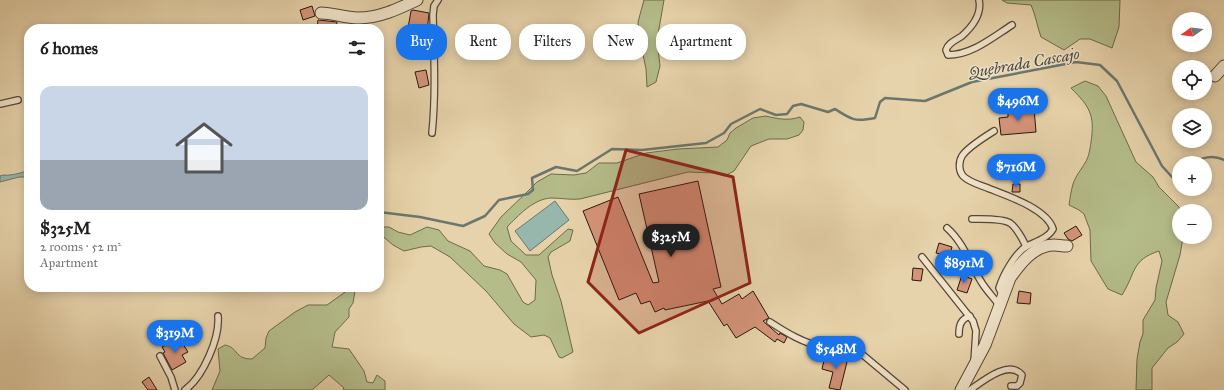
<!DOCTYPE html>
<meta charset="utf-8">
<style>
body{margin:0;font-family:"IM FELL Great Primer",serif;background:#f2f2f2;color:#202124;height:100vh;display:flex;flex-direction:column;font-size:15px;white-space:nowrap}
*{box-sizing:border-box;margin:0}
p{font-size:13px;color:#757577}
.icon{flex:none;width:22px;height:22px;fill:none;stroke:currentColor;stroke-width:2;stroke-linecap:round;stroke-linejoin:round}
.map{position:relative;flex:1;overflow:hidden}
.side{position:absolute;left:24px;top:24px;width:360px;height:268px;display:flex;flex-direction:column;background:#fff;border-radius:16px;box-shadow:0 2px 10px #0003}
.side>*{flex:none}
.banner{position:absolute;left:396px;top:24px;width:380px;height:36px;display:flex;gap:8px}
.needle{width:26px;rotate:256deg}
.fabs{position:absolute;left:1172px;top:12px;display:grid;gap:8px}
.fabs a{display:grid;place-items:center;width:40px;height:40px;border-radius:50%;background:#fff;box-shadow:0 2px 10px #0003;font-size:20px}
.price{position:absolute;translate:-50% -34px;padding:0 9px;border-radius:14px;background:#1a73e8;color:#fff;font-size:13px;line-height:26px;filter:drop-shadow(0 1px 2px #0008)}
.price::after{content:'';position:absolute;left:50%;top:24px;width:12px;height:9px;margin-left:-6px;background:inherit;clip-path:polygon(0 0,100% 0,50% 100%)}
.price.current{background:#222;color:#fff}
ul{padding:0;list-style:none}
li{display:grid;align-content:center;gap:8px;height:212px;padding:0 16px}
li+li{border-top:1px solid #e0e0e0}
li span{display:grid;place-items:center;height:124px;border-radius:12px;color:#555}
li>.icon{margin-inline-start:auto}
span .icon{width:72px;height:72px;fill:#fffc;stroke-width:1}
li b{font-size:17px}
h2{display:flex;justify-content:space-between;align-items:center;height:48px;padding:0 16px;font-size:17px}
.tag{padding:0 14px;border-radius:16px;background:#fff;box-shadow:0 2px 10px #0003;font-size:14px;line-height:36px}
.tag.current{background:#1a73e8;color:#fff}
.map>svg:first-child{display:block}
.green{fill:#b4bc89;stroke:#6d6a4c}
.water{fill:#97b7ad;stroke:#6a776e}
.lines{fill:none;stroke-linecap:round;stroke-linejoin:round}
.stream{stroke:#6a776e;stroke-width:2.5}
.building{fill:#d59479;stroke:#261710}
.lane-casing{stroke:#564637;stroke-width:8}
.street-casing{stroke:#564637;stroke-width:13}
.lane{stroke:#efe2c8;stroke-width:5.5}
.street{stroke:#efe2c8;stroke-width:11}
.marked{fill:#8f2418;fill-opacity:0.2;stroke:#8f2418;stroke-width:3;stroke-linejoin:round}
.labels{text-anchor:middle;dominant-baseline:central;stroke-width:3;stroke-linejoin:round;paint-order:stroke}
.water-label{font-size:16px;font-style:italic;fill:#48473f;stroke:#efe2c8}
</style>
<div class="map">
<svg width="1224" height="390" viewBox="0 0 1224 390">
<rect width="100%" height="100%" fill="#e7d3ab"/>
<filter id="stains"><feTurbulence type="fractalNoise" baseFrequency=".005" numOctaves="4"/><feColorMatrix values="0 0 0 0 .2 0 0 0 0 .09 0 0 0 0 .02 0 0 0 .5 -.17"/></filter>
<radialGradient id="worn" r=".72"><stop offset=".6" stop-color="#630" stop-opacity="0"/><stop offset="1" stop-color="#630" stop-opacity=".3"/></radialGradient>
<g class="green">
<polygon points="644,0 664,0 657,40 660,66 656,82 647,87 646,69 640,40 638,22"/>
<path d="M1002,0H1120L1119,27L1112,48L1090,39H1080L1064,50L1041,37C1037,26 1036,16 1031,5L1007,3Z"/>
<path d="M1085,81L1098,86L1106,96L1136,162L1153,177L1159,187L1179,207L1180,211H1179V237H1183L1180,255L1166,302L1168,315L1178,322L1184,334L1177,342L1168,348L1152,368V390H1136L1137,359L1140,342L1143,334V320L1155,300L1156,288L1162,261L1159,251C1131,260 1136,273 1122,295L1108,289L1091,261L1090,230L1084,214L1079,210L1069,205C1070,198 1071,191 1073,184C1076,175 1081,170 1085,163C1089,157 1090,149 1091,142C1095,115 1090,107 1071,88Z"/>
<path d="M766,116C778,119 788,121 800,117L804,122L803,130L799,135L787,139H769L751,146L734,171L725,176L713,173L688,172L580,199C570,200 561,198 551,198C533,199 518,216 507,227L511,241L526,255H539L568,229L573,230L570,241L551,252L548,257L552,275L561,301L573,352L562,358L559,357L550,338L544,335L531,337L514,324L486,291L450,257L431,246L421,247L404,251L393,245L379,233L380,227H389L398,232L410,235L427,227L439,230L448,241L470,251L484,266L500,270L507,274L523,302L528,305L535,300L536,280L521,262L507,254L495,243L489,234L501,217L528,191L537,182L551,174L574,175L586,173L599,163H617L646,153L678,149L718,147L727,140L730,133L736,128L753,118Z"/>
<path d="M348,290L355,291L353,303L349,309V317L335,332L332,347L349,349L364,371L367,382L373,383L377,375L385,381V390H343L344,388L329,375L312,390H212L220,371L218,349L225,345C239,348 234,359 252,359L265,348L266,338L269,331L295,312L308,305H327Z"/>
</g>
<g class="water">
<path d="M29,169V177H19L0,182V176C4,174 6,176 10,175C16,174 24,173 29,169Z"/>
<polygon points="555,201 569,220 530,251 515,231"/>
</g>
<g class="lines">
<g class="stream">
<path d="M1194,163C1203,157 1214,155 1224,160"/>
<path d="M379,212L420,217L463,226L485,216L499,200L528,194L533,190L532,178L556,167L577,171L612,149L642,150L706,143L724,133L731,124L760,109L776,115L787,114L793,106L801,104L828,112L835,109C852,120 855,122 875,118L880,102L885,98L925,101L972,82L1076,62L1100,65L1117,81L1162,166L1172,177L1179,173"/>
</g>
</g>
<g class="building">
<polygon points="312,6 315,16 303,20 300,10"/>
<polygon points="413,10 429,13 427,32 408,28 411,11"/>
<polygon points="318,20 337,22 336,29 317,29"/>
<polygon points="426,70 429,85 419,88 415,72"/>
<polygon points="1034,108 1036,132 1001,135 999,118 1008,117 1008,111"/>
<polygon points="698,181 721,287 713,289 722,304 739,294 742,299 753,291 769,318 763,321 779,335 780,333 787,337 784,343 777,339 775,342 755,327 736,338 727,324 724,326 708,301 665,310 664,308 655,312 650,301 641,304 636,293 619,300 583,211 618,197 653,283 659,282 639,194"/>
<polygon points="1013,184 1020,184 1020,192 1012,192"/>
<polygon points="1076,226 1082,235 1072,241 1068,239 1064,233"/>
<polygon points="939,243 952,247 948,261 940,259 941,254 936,253"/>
<polygon points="913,268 923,269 921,281 912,280"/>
<polygon points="962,275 972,279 967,293 957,290"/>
<polygon points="1019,291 1031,293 1030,304 1017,303"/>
<polygon points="173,341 175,345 181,341 188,352 182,355 186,362 172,370 163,353 165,352 162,347"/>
<polygon points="837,355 848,358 840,390 829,388 833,372 822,369 825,356 836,360"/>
<polygon points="149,377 157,390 148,390 142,382"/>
</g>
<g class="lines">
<defs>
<g id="lane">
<path d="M979,0C982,14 972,27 962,36C956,40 948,43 946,50L948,55C972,55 993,37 1012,25"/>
<polyline points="0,104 18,100"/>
<path d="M994,131C986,136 967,148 962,156C959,161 958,170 963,176C970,183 981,185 990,189C1008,196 1047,209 1053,229C1048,238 1037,241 1027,246C1015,253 1003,275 999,288L1003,296"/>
<path d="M432,133C436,94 434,54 433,15L434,6L438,0"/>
<path d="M972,219C981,219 1002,218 1010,223C1016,227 1024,241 1026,247"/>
<path d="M947,228C964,243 970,264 982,283C987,291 994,298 999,305"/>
<polyline points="922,257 973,321 976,331 974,362"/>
<path d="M770,322C787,333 803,343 823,347C837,350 851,350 863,355L905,390"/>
<path d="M959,334C959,325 961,319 970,316"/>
<polyline points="160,356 171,377 175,390"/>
<path d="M185,390C203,377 220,338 218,316"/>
<path d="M970,390C983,381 1009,359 1022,375L1020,383L1017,386H1011"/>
</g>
<g id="street">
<path d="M321,13C333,13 345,18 358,18C379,18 398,9 417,0"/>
<polyline points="1215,76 1224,66"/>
<path d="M961,390L985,345L1010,278C1020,264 1034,245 1054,245C1058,245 1062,246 1067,246"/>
</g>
</defs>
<use href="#lane" class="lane-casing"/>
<use href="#street" class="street-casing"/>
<use href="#lane" class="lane"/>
<use href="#street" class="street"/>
</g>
<path class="marked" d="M626,150L733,177L750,283L639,333L588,282Z"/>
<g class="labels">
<g class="water-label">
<text transform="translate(1024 63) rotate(-10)">Quebrada Cascajo</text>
</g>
</g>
<rect width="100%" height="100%" filter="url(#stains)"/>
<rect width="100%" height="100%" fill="url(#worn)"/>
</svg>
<div class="fabs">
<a><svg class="needle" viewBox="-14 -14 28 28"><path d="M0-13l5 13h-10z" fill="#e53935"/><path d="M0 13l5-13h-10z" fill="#757577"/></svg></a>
<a><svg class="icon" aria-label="locate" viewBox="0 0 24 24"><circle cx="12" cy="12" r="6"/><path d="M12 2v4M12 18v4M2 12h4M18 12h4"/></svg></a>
<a><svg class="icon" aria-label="layers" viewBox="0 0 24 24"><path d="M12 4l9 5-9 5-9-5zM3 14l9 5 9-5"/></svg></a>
<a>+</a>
<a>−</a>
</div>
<b class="price" style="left:1018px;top:122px">$496M</b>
<b class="price" style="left:1016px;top:188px">$716M</b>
<b class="price current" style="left:671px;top:258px">$325M</b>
<b class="price" style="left:964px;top:284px">$891M</b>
<b class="price" style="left:175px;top:354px">$319M</b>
<b class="price" style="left:836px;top:370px">$548M</b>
<div class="banner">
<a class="tag current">Buy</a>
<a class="tag">Rent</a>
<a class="tag">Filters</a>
<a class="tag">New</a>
<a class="tag">Apartment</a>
</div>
<section class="side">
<h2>6 homes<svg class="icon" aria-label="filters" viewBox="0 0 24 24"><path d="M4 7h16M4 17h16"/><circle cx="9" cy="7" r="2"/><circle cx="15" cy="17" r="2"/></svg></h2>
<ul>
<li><span style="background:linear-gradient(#c9d6e8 60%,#9aa5b1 0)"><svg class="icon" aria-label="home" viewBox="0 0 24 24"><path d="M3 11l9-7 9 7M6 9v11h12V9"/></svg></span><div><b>$325M</b><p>2 rooms · 52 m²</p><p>Apartment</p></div></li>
</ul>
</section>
</div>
